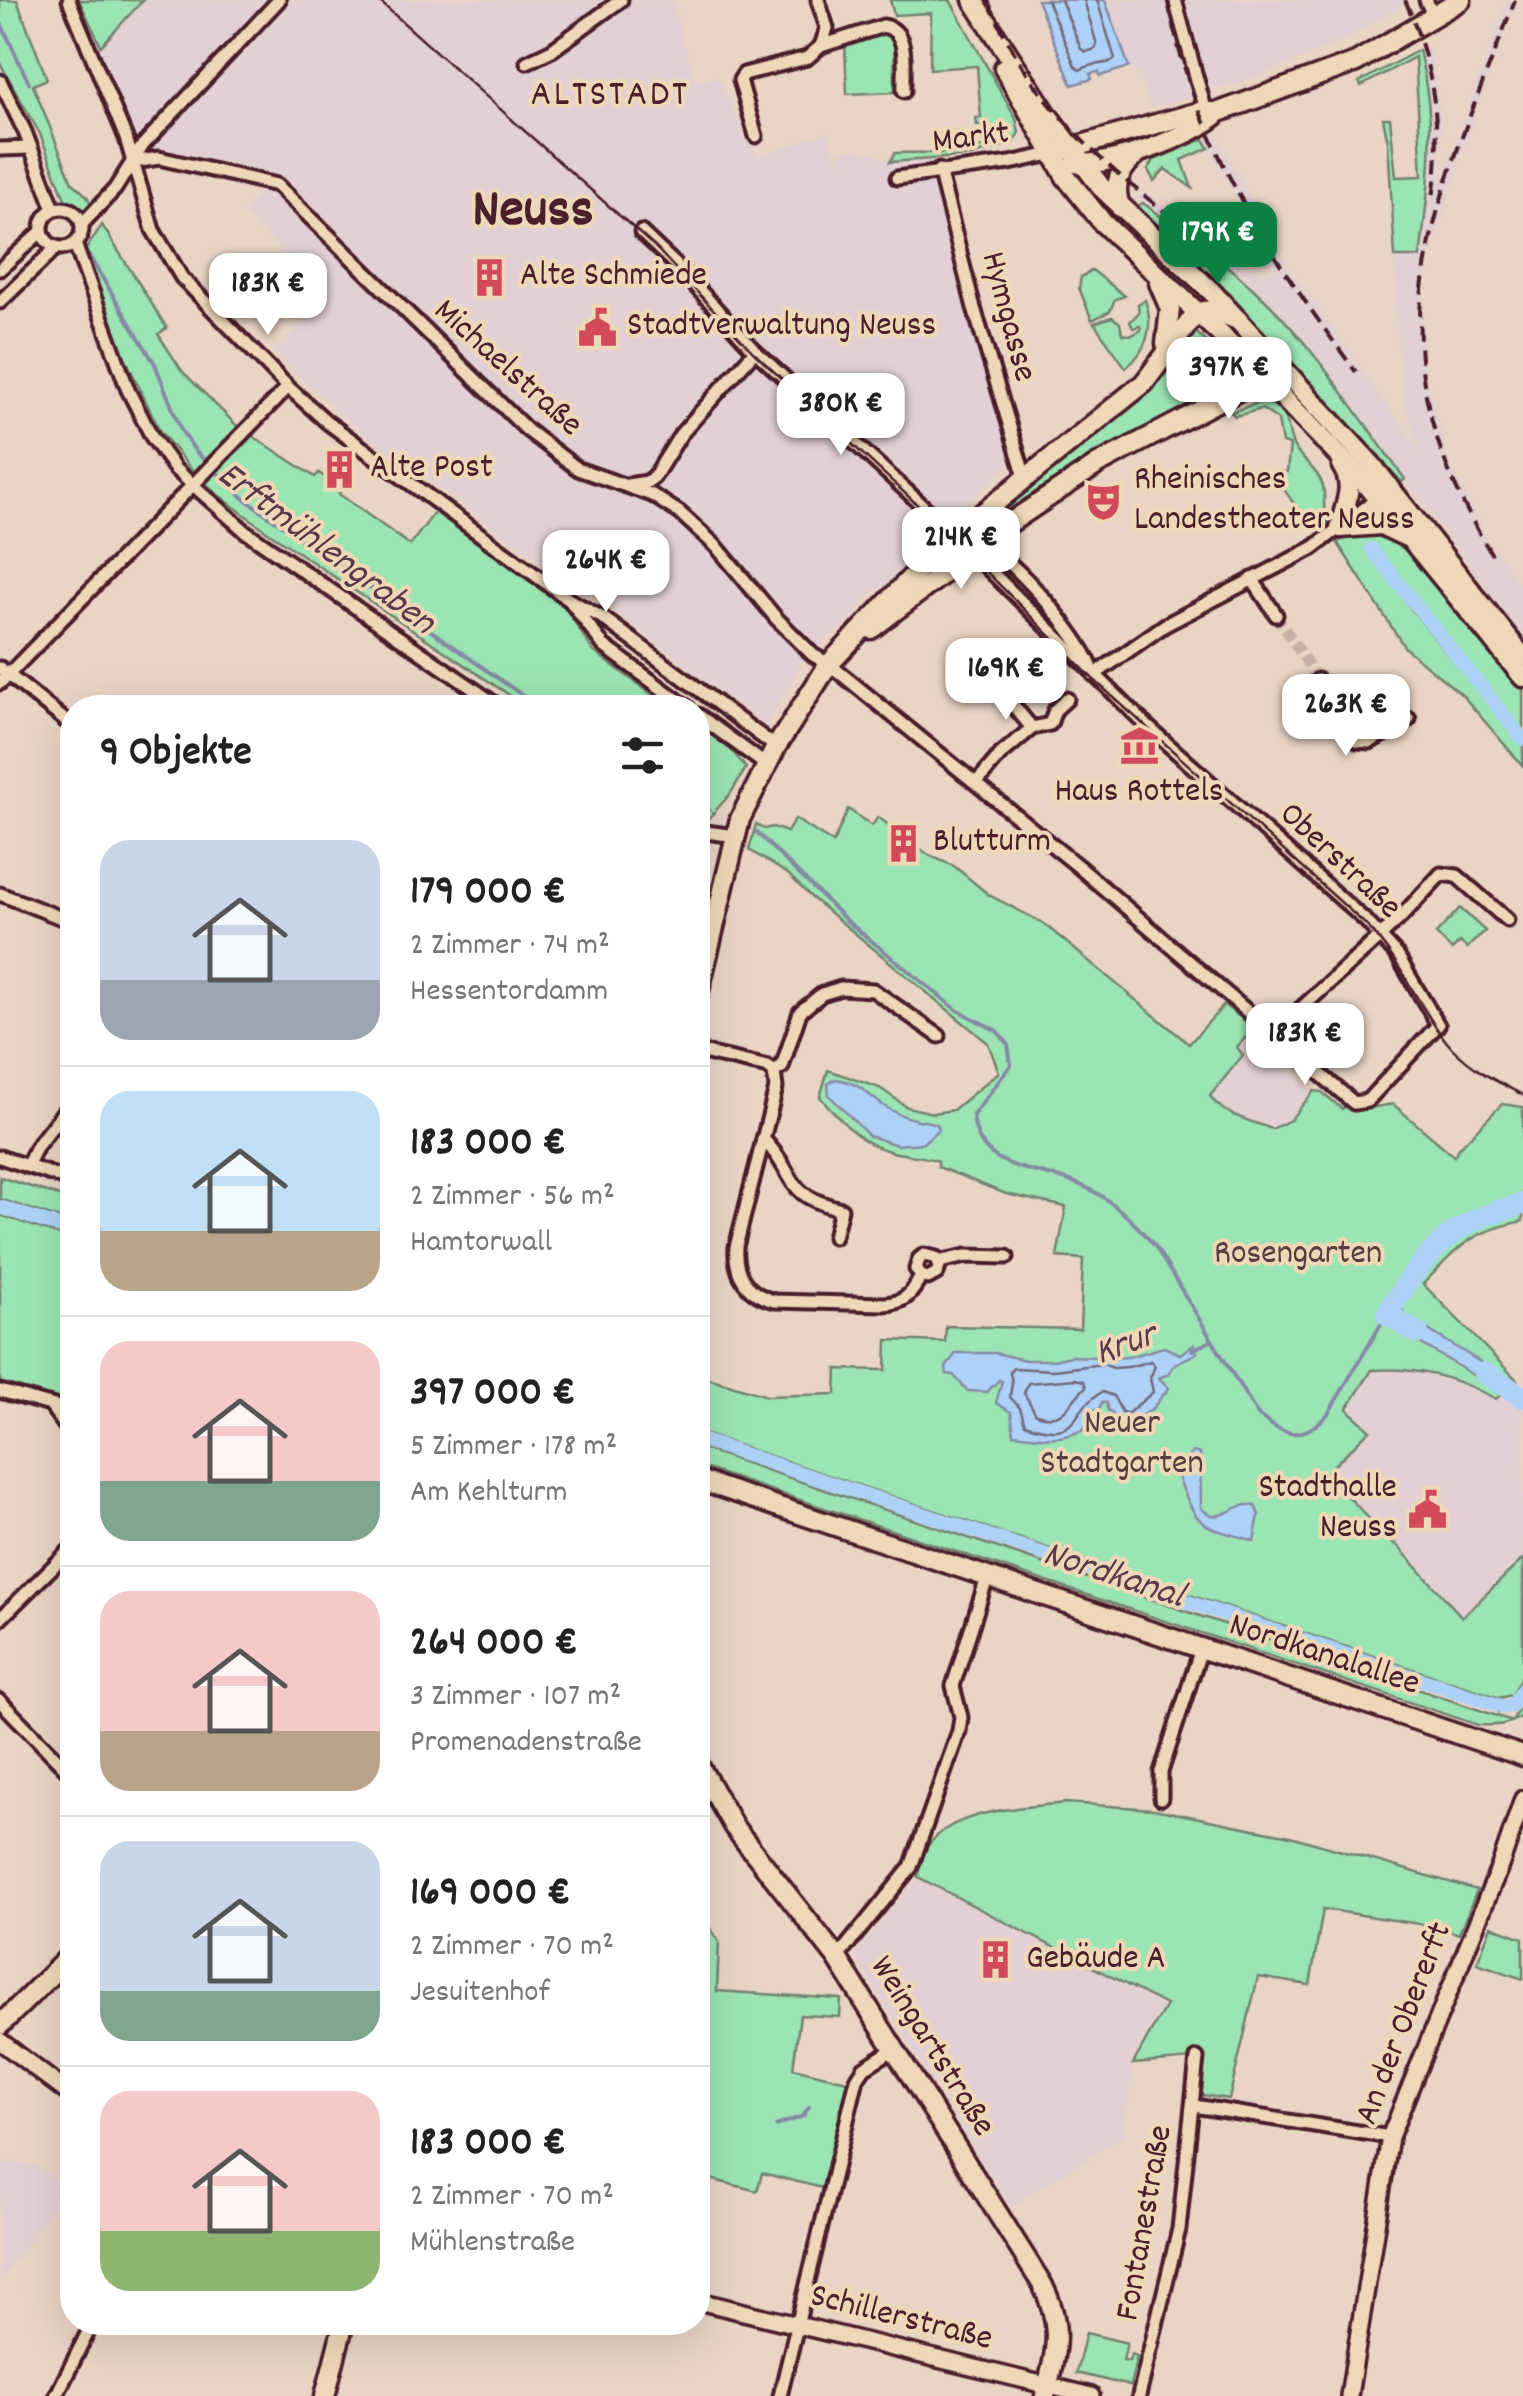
<!DOCTYPE html>
<html lang="de">
<meta charset="utf-8">
<style>
body{margin:0;font-family:Dekko,sans-serif;background:#f6f6f6;color:#222;height:100vh;display:flex;flex-direction:column;font-size:38px;white-space:nowrap}
*{box-sizing:border-box;margin:0}
p{font-size:32px;color:#767676}
.icon{flex:none;width:55px;height:55px;fill:none;stroke:currentColor;stroke-width:2;stroke-linecap:round;stroke-linejoin:round}
.map{position:relative;flex:1;overflow:hidden}
.panel{position:absolute;left:60px;top:695px;width:650px;height:1640px;display:flex;flex-direction:column;background:#fff;border-radius:40px;box-shadow:0 10px 40px #0002}
.panel>*{flex:none}
.price{position:absolute;translate:-50% -85px;padding:0 22px;border-radius:20px;background:#fff;color:#222;font-size:32px;line-height:65px;filter:drop-shadow(0 2px 5px #0008)}
.price::after{content:'';position:absolute;left:50%;top:60px;width:30px;height:22px;margin-left:-15px;background:inherit;clip-path:polygon(0 0,100% 0,50% 100%)}
.price.current{background:#0b8043;color:#fff}
ul{padding:0;list-style:none}
li{display:flex;align-items:center;gap:30px;height:250px;padding:0 40px}
li+li{border-top:2px solid #e0e0e0}
li span{display:grid;place-items:center;flex:none;width:280px;height:200px;border-radius:30px;color:#555}
li>.icon{margin-inline-start:auto}
span .icon{width:120px;height:120px;fill:#fffc;stroke-width:1}
li b{font-size:42px}
h2{display:flex;justify-content:space-between;align-items:center;height:120px;padding:0 40px;font-size:42px}
.map>svg:first-child{display:block}
.built{fill:#e2d0d4}
.green{fill:#9be4b3;stroke:#72826f;stroke-width:2.5}
.water{fill:#aed2f7;stroke:#868aa5;stroke-width:2.5}
.lines{fill:none;stroke-linecap:round;stroke-linejoin:round}
.shore{stroke:#72677d;stroke-width:2.5}
.stream{stroke:#868aa5;stroke-width:4}
.canal{stroke:#aed2f7;stroke-width:14}
.river{stroke:#aed2f7;stroke-width:22}
.minor-tunnel{stroke:#c9b0a6;stroke-width:11;stroke-dasharray:11 5.5;stroke-linecap:butt}
.minor-casing{stroke:#4a1f2b;stroke-width:19}
.tertiary-casing{stroke:#4a1f2b;stroke-width:22}
.secondary-casing{stroke:#4a1f2b;stroke-width:25}
.minor{stroke:#efd8b8;stroke-width:11}
.tertiary{stroke:#efd8b8;stroke-width:15}
.secondary{stroke:#efd8b8;stroke-width:18}
.tram{stroke:#4a1f2b;stroke-width:2.5}
.rail{stroke:#4a1f2b;stroke-width:4;stroke-dasharray:15 8;stroke-linecap:butt}
.labels{text-anchor:middle;dominant-baseline:central;stroke-width:8;stroke-linejoin:round;paint-order:stroke}
.street-label{font-size:35px;fill:#4a1f2b;stroke:#efd8b8}
.poi-label{font-size:35px;fill:#4a1f2b;stroke:#efd8b8;text-anchor:start}
.park-label{font-size:35px;fill:#563d3f;stroke:#efd8b8}
.neighbourhood-label{font-size:38px;letter-spacing:2.5px;fill:#4a1f2b;stroke:#efd8b8}
.water-label{font-size:38px;font-style:italic;fill:#593a4a;stroke:#efd8b8}
.town-label{font-size:55px;font-weight:bold;fill:#4a1f2b;stroke:#efd8b8}
</style>
<div class="map">
<svg width="1523" height="2396" viewBox="0 0 1523 2396">
<rect width="100%" height="100%" fill="#e9d4c5"/>
<filter id="ink" filterUnits="userSpaceOnUse"><feTurbulence type="fractalNoise" baseFrequency=".01" numOctaves="2"/><feDisplacementMap in="SourceGraphic" scale="20" xChannelSelector="R" yChannelSelector="G"/><feConvolveMatrix kernelMatrix="1 2 1 2 8 2 1 2 1" color-interpolation-filters="sRGB"/></filter>
<g filter="url(#ink)">
<g class="built">
<polygon points="71,0 672,0 694,81 718,78 757,157 827,132 838,162 839,153 846,149 872,153 890,162 938,159 1016,456 880,591 875,589 856,609 858,613 804,659 766,726 562,571 559,574 358,430 292,370 275,352 327,296 244,212 261,190 256,181 158,159 136,163"/>
<polygon points="1105,0 1409,0 1342,41 1264,74 1151,108 1140,77 1129,67"/>
<polygon points="1508,0 1518,0 1485,84 1429,256 1423,307 1424,367 1448,460 1489,543 1523,589 1523,637 1298,337 1265,300 1234,272 1136,198 1146,192 1262,275 1274,270 1204,139 1216,134 1287,266 1422,454 1406,407 1398,348 1395,257 1420,256 1432,120 1419,50 1428,44 1436,79 1441,124 1440,183"/>
<polygon points="1255,1028 1280,1049 1278,1052 1283,1057 1276,1066 1281,1064 1312,1091 1289,1119 1272,1128 1237,1115 1213,1102 1211,1096 1243,1055 1237,1047"/>
<polygon points="1408,1368 1441,1374 1496,1399 1523,1377 1523,1559 1462,1617 1326,1473 1370,1431 1347,1409 1372,1370"/>
<polygon points="918,1877 1167,2005 1133,2064 1123,2136 1010,2207 854,1955"/>
<polygon points="0,2162 35,2165 68,2188 0,2280"/>
</g>
<g class="green">
<polygon points="0,0 17,0 18,3 47,79 33,85 72,182 87,196 91,204 84,210 65,199 40,134 0,63"/>
<polygon points="79,0 143,0 101,46"/>
<path d="M890,0H950L1016,119L1019,133L1013,143L971,156L890,162L895,153C926,151 972,159 996,139L995,132L986,125H977L976,118H981L977,66L930,69L931,13L894,15Z"/>
<polygon points="885,34 894,39 895,92 847,94 845,46"/>
<path d="M1419,50C1438,128 1430,178 1420,257H1395L1388,142L1383,118H1390L1396,177L1422,176L1415,57L1361,86L1359,82Z"/>
<polygon points="1204,139 1209,148 1182,160 1192,188 1165,169 1154,181 1148,170 1154,160"/>
<path d="M1143,203C1183,233 1226,262 1263,298C1317,350 1360,419 1405,479L1402,482L1198,266L1199,264L1138,212V206Z"/>
<polygon points="102,225 167,328 158,334 182,371 236,425 315,477 319,473 341,489 339,494 410,545 435,512 564,606 593,651 669,707 527,707 268,532 217,494 190,468 160,431 105,316 84,252"/>
<polygon points="1092,270 1125,296 1115,299 1110,311 1092,320 1079,288 1081,277"/>
<path d="M1145,300C1156,330 1144,353 1126,368L1094,323L1112,317L1120,323L1122,334L1132,335L1141,330L1140,326L1133,328L1130,322L1139,312L1138,304Z"/>
<polygon points="1192,328 1235,370 1240,379 1013,512 999,507"/>
<path d="M1261,402C1297,408 1282,431 1296,450C1304,462 1317,469 1322,483C1327,496 1321,510 1327,523H1308L1280,484L1276,472H1287L1290,445L1282,443L1278,420L1262,409L1235,416L1231,412Z"/>
<polygon points="1384,532 1411,549 1523,688 1523,732 1375,547 1369,550 1412,610 1523,746 1523,766 1462,695 1405,648 1337,542 1357,534"/>
<polygon points="698,722 723,740 746,768 731,793 709,818 698,817"/>
<path d="M848,809L872,826L878,817L930,856L954,866L989,895L1043,923L1189,1044L1224,1005L1254,1028L1237,1047L1243,1055L1210,1096C1221,1115 1252,1121 1272,1129L1290,1120L1314,1091L1322,1092L1342,1109L1348,1103L1363,1109L1393,1104L1454,1156L1458,1149L1502,1104L1523,1107V1221C1467,1233 1462,1245 1423,1284L1517,1380L1496,1399C1455,1377 1419,1367 1372,1370L1347,1409L1370,1430L1326,1473L1393,1544L1395,1543L1462,1617L1523,1559V1673L1512,1695L1500,1698L698,1432V1375L767,1396L836,1394L837,1369L886,1370L887,1340L945,1342L946,1326L1080,1329L1083,1259L1057,1257L1066,1207L1006,1194L938,1167V1161C922,1155 905,1156 889,1151C856,1141 843,1122 820,1097L828,1070L880,1088L907,1107L933,1113L953,1110L999,1072L988,1043L812,898L788,874L749,850L756,824L764,829L773,827L787,832L795,819L833,843Z"/>
<polygon points="1460,908 1485,931 1467,948 1460,942 1452,950 1436,934"/>
<polygon points="0,1177 72,1200 72,1223 0,1199"/>
<polygon points="0,1215 72,1239 72,1405 0,1386"/>
<path d="M698,1447L1512,1721L1523,1701V1715C1508,1726 1496,1726 1478,1725L698,1466Z"/>
<path d="M1065,1803L1154,1809L1290,1836L1477,1890L1459,1934L1438,1927L1323,1909L1310,1985L1258,1977L1229,2099L1201,2095L1203,2058L1133,2064L1166,2005L918,1877C921,1808 1016,1809 1065,1803Z"/>
<polygon points="698,1908 719,1942 717,1991 841,1999 840,2017 800,2015 793,2068 851,2082 826,2189 762,2173 757,2191 698,2176"/>
<polygon points="1491,1926 1523,1938 1523,1979 1477,1963"/>
<polygon points="1086,2333 1127,2343 1123,2360 1129,2361 1131,2354 1137,2356 1130,2386 1076,2373"/>
</g>
<g class="water">
<polygon points="1037,0 1105,0 1129,67 1100,76 1099,72 1090,74 1092,79 1072,85"/>
<path d="M835,1079C864,1083 868,1098 891,1110C906,1119 921,1120 937,1124L939,1129L923,1143L897,1145L869,1136L829,1095L828,1084Z"/>
<polygon points="1401,1309 1409,1318 1514,1383 1503,1393 1390,1325"/>
<path d="M1194,1345L1197,1353L1175,1364L1168,1374L1159,1378L1169,1388L1150,1411L1116,1428L1111,1412L1108,1411L1106,1403L1102,1402L1099,1410H1093L1085,1429C1058,1442 1042,1437 1014,1434L1011,1412L996,1403L1002,1381L999,1380L987,1392L968,1391L953,1375L947,1374L946,1367L956,1353H995L1025,1360H1054L1071,1356L1094,1357L1107,1349L1113,1358L1128,1357L1164,1347L1180,1354Z"/>
<path d="M1193,1452L1200,1454L1201,1508C1221,1529 1234,1499 1255,1506L1259,1515L1254,1541C1197,1524 1199,1530 1177,1474L1178,1468Z"/>
</g>
<g class="lines">
<g class="shore">
<path d="M1047,0L1075,66L1080,70C1093,62 1108,66 1115,59L1097,0"/>
<polyline points="1061,0 1081,49 1086,52 1095,49 1097,45 1084,0"/>
<path d="M1151,1361L1155,1366L1150,1378L1153,1392L1127,1414L1122,1412L1113,1396L1102,1392C1067,1411 1083,1444 1025,1424L1020,1408L1010,1397L1012,1383L1010,1372L1013,1368L1054,1370L1103,1364L1113,1368L1128,1367Z"/>
<path d="M1075,1379L1084,1381L1086,1387C1067,1403 1065,1424 1036,1414L1024,1393L1028,1383Z"/>
</g>
<g class="stream">
<polyline points="0,21 29,83"/>
<polyline points="89,256 155,364 181,430 196,452 245,499 540,708"/>
<polyline points="698,805 709,810"/>
<path d="M756,832L848,922L957,1010L997,1031L1008,1044L1011,1065L973,1115C977,1175 1041,1166 1083,1186C1112,1199 1134,1222 1155,1246L1257,1414C1284,1437 1302,1442 1328,1414L1387,1314"/>
<polyline points="1192,1350 1211,1341"/>
<polyline points="1499,1712 1504,1707"/>
<polyline points="776,2126 803,2116 809,2107"/>
</g>
<g class="canal">
<polyline points="1371,549 1523,739"/>
<polyline points="0,1207 72,1231"/>
<polyline points="698,1439 1504,1707 1512,1706 1523,1689"/>
</g>
<g class="river">
<path d="M1418,1333L1387,1314C1409,1278 1433,1242 1471,1222C1487,1213 1506,1209 1523,1204"/>
<polyline points="1484,1373 1523,1397"/>
</g>
<polyline class="minor-tunnel" points="1276,615 1318,680"/>
<defs>
<g id="minor">
<polyline points="69,0 126,138 153,230 182,278 288,387 327,422 568,599 603,618 776,747"/>
<polyline points="818,0 827,28 821,46"/>
<polyline points="1175,0 1207,116"/>
<polyline points="1426,0 1434,17"/>
<polyline points="527,62 552,50 621,0"/>
<polyline points="0,81 25,132 54,209"/>
<path d="M756,136L740,80L744,74L807,58L821,46L883,26C911,30 903,70 904,91"/>
<polyline points="0,149 31,148"/>
<polyline points="134,162 159,158 277,185 527,430 578,469 652,495 680,513 717,547 776,618 813,655 829,664 1079,867 1354,1103 1367,1101 1438,1025 1397,955 1367,922 1146,725 949,530 755,351 677,266 641,232"/>
<polyline points="939,170 974,308 1025,477"/>
<polyline points="897,178 1010,163 1051,154"/>
<circle cx="62" cy="228" r="20"/>
<polyline points="82,224 115,189 143,145 279,0"/>
<polyline points="75,244 128,390 152,437 175,469 245,531 501,708"/>
<polyline points="0,269 42,231"/>
<polyline points="0,302 57,247"/>
<polyline points="628,485 647,482 654,477 681,434 755,351"/>
<path d="M978,541C1012,556 1077,632 1091,666"/>
<polyline points="1252,579 1276,615"/>
<polyline points="571,602 604,646 688,708"/>
<polyline points="0,668 72,726"/>
<polyline points="1094,675 1165,625 1313,548 1382,495"/>
<polyline points="1318,680 1357,741 1370,742 1409,719"/>
<polyline points="0,683 288,387"/>
<polyline points="1008,699 1032,728"/>
<polyline points="698,715 766,765"/>
<polyline points="977,782 1000,755 1032,728 1050,724 1055,710 1067,699"/>
<polyline points="698,831 736,836"/>
<polyline points="0,894 72,922"/>
<polyline points="1274,1033 1400,918 1441,874 1457,876 1507,920"/>
<polyline points="698,1051 768,1067 774,1072"/>
<path d="M774,1072L776,1088L736,1247C734,1274 747,1295 775,1301L884,1304C905,1303 912,1294 921,1276L916,1269L919,1259L924,1255L936,1258L939,1267L937,1273L928,1278L921,1276"/>
<polyline points="774,1072 782,1067 800,1012 822,994 841,988 873,990 939,1036"/>
<path d="M763,1139C799,1175 780,1194 841,1209L834,1237"/>
<polyline points="0,1157 72,1181"/>
<polyline points="27,1166 37,1146 72,1101"/>
<polyline points="938,1262 966,1256 1007,1257"/>
<polyline points="0,1391 72,1411"/>
<polyline points="50,1405 72,1435"/>
<polyline points="0,1619 72,1548"/>
<polyline points="0,1701 72,1775"/>
<polyline points="1161,1798 1161,1772 1201,1649"/>
<polyline points="837,1958 911,1867 959,1731 961,1717 953,1686 987,1578"/>
<polyline points="1194,2106 1390,2137"/>
<polyline points="56,2396 93,2322"/>
<polyline points="780,2396 857,2079 864,2068 894,2049"/>
<polyline points="1139,2396 1179,2229 1197,2058"/>
</g>
<g id="tertiary">
<polyline points="0,2041 72,2096"/>
<polyline points="698,2301 1091,2396"/>
<polyline points="1349,2396 1390,2137 1500,1866 1523,1799"/>
</g>
<g id="secondary">
<polyline points="973,0 1048,116 1101,187 1211,291 1371,464 1523,657"/>
<polyline points="1004,68 1066,177 1103,223 1239,352 1364,482 1523,677"/>
<polyline points="1060,151 1199,112 1219,112"/>
<path d="M1075,163C1105,169 1198,135 1219,112L1356,62L1461,0"/>
<path d="M1120,207C1112,183 1120,169 1139,152"/>
<polyline points="1159,283 1170,309 1166,344"/>
<path d="M1342,466C1356,487 1344,505 1340,528L1381,525L1406,537"/>
<polyline points="871,629 1011,522 1098,464 1253,383 1262,376 1265,365"/>
<polyline points="698,994 740,819 776,747 829,664 938,549 1144,383 1197,312 1212,310 1238,320"/>
<polyline points="698,1480 1523,1756"/>
<path d="M698,1764L734,1827L837,1958L1042,2284C1064,2327 1056,2351 1045,2396"/>
<polyline points="0,2025 72,1954"/>
<polyline points="325,2396 344,2322"/>
</g>
</defs>
<use href="#minor" class="minor-casing"/>
<use href="#tertiary" class="tertiary-casing"/>
<use href="#secondary" class="secondary-casing"/>
<use href="#minor" class="minor"/>
<use href="#tertiary" class="tertiary"/>
<use href="#secondary" class="secondary"/>
<path class="tram" d="M378,0L657,249L754,353L952,537L1092,678L1365,924C1404,963 1418,1009 1451,1047C1472,1069 1497,1082 1523,1095"/>
<g class="rail">
<path d="M988,0C1037,117 1120,180 1219,252"/>
<path d="M1168,0C1193,141 1272,259 1356,372"/>
<path d="M1405,0C1433,63 1443,129 1433,198"/>
<path d="M1492,555C1360,339 1434,213 1515,0"/>
</g>
</g>
</g>
<defs>
<symbol id="building-bare" viewBox="-9 -9 18 18"><path d="M-4-6H4V6H1V3H-1V6H-4ZM-2.5-4.3h1.7v1.8h-1.7ZM.8-4.3h1.7v1.8H.8ZM-2.5-1h1.7V.8h-1.7ZM.8-1h1.7V.8H.8Z" fill="#d1495b" stroke="#efd8b8" stroke-width="2.5" paint-order="stroke"/></symbol>
<symbol id="civic-bare" viewBox="-9 -9 18 18"><path d="M-.6-6.5H3V-4.5H.6V-3L4-1V1h2V6H-6V1h2V-1L-.6-3ZM-1.2 2.5V6h2.4V2.5Z" fill="#d1495b" stroke="#efd8b8" stroke-width="2.5" paint-order="stroke"/></symbol>
<symbol id="theatre-bare" viewBox="-9 -9 18 18"><path d="M-5-5.5Q0-4 5-5.5V0Q5 5 0 6Q-5 5-5 0ZM-3.3-2.5H-1v1.5H-3.3ZM1-2.5H3.3v1.5H1ZM-2.8 1Q0 5.5 2.8 1Z" fill="#d1495b" stroke="#efd8b8" stroke-width="2.5" paint-order="stroke"/></symbol>
<symbol id="museum-bare" viewBox="-9 -9 18 18"><path d="M0-6L6-3V-2H-6V-3ZM-5-1h2V3h-2ZM-1-1h2V3h-2ZM3-1h2V3H3ZM-6 4H6V6H-6Z" fill="#d1495b" stroke="#efd8b8" stroke-width="2.5" paint-order="stroke"/></symbol>
</defs>
<g fill-rule="evenodd">
<use href="#building-bare" x="462" y="250" width="55" height="55"/>
<use href="#civic-bare" x="570" y="300" width="55" height="55"/>
<use href="#building-bare" x="312" y="442" width="55" height="55"/>
<use href="#theatre-bare" x="1076" y="474" width="55" height="55"/>
<use href="#museum-bare" x="1112" y="718" width="55" height="55"/>
<use href="#building-bare" x="876" y="816" width="55" height="55"/>
<use href="#civic-bare" x="1400" y="1482" width="55" height="55"/>
<use href="#building-bare" x="968" y="1932" width="55" height="55"/>
</g>
<g class="labels">
<g class="street-label">
<text transform="translate(971 139) rotate(-7)">Markt</text>
<text transform="translate(1007 317) rotate(75)">Hymgasse</text>
<text transform="translate(507 369) rotate(42)">Michaelstraße</text>
<text transform="translate(1339 862) rotate(43)">Oberstraße</text>
<text transform="translate(1324 1656) rotate(18)">Nordkanalallee</text>
<text transform="translate(1405 2024) rotate(-69)">An der Obererft</text>
<text transform="translate(931 2047) rotate(58)">Weingartstraße</text>
<text transform="translate(1146 2223) rotate(-80)">Fontanestraße</text>
<text transform="translate(901 2319) rotate(14)">Schillerstraße</text>
</g>
<g class="poi-label">
<text x="520" y="277">Alte Schmiede</text>
<text x="627" y="327">Stadtverwaltung Neuss</text>
<text x="370" y="469">Alte Post</text>
<text x="1134" y="481">Rheinisches<tspan x="1134" dy="40">Landestheater Neuss</tspan></text>
<text x="1139" y="793" text-anchor="middle">Haus Rottels</text>
<text x="933" y="843">Blutturm</text>
<text x="1397" y="1489" text-anchor="end">Stadthalle<tspan x="1397" dy="40">Neuss</tspan></text>
<text x="1026" y="1960">Gebäude A</text>
</g>
<g class="park-label">
<text x="1298" y="1255">Rosengarten</text>
<text x="1122" y="1425">Neuer<tspan x="1122" dy="40">Stadtgarten</tspan></text>
</g>
<g class="neighbourhood-label">
<text x="610" y="96">ALTSTADT</text>
</g>
<g class="water-label">
<text transform="translate(325 550) rotate(37)">Erftmühlengraben</text>
<text transform="translate(1126 1346) rotate(-20)">Krur</text>
<text transform="translate(1113 1577) rotate(18)">Nordkanal</text>
</g>
<g class="town-label">
<text x="533" y="213">Neuss</text>
</g>
</g>
</svg>
<b class="price current" style="left:1218px;top:287px">179K €</b>
<b class="price" style="left:268px;top:338px">183K €</b>
<b class="price" style="left:1229px;top:422px">397K €</b>
<b class="price" style="left:841px;top:458px">380K €</b>
<b class="price" style="left:961px;top:592px">214K €</b>
<b class="price" style="left:606px;top:615px">264K €</b>
<b class="price" style="left:1006px;top:723px">169K €</b>
<b class="price" style="left:1346px;top:759px">263K €</b>
<b class="price" style="left:1305px;top:1088px">183K €</b>
<section class="panel">
<h2>9 Objekte<svg class="icon" aria-label="filters" viewBox="0 0 24 24"><path d="M4 7h16M4 17h16"/><circle cx="9" cy="7" r="2"/><circle cx="15" cy="17" r="2"/></svg></h2>
<ul>
<li><span style="background:linear-gradient(#c9d6e8 70%,#9aa5b1 0)"><svg class="icon" aria-label="home" viewBox="0 0 24 24"><path d="M3 11l9-7 9 7M6 9v11h12V9"/></svg></span><div><b>179 000 €</b><p>2 Zimmer · 74 m²</p><p>Hessentordamm</p></div></li>
<li><span style="background:linear-gradient(#bfe0f5 70%,#b9a48a 0)"><svg class="icon" aria-label="home" viewBox="0 0 24 24"><path d="M3 11l9-7 9 7M6 9v11h12V9"/></svg></span><div><b>183 000 €</b><p>2 Zimmer · 56 m²</p><p>Hamtorwall</p></div></li>
<li><span style="background:linear-gradient(#f6c9c9 70%,#7fa58c 0)"><svg class="icon" aria-label="home" viewBox="0 0 24 24"><path d="M3 11l9-7 9 7M6 9v11h12V9"/></svg></span><div><b>397 000 €</b><p>5 Zimmer · 178 m²</p><p>Am Kehlturm</p></div></li>
<li><span style="background:linear-gradient(#f6c9c9 70%,#b9a48a 0)"><svg class="icon" aria-label="home" viewBox="0 0 24 24"><path d="M3 11l9-7 9 7M6 9v11h12V9"/></svg></span><div><b>264 000 €</b><p>3 Zimmer · 107 m²</p><p>Promenadenstraße</p></div></li>
<li><span style="background:linear-gradient(#c9d6e8 75%,#7fa58c 0)"><svg class="icon" aria-label="home" viewBox="0 0 24 24"><path d="M3 11l9-7 9 7M6 9v11h12V9"/></svg></span><div><b>169 000 €</b><p>2 Zimmer · 70 m²</p><p>Jesuitenhof</p></div></li>
<li><span style="background:linear-gradient(#f6c9c9 70%,#8fb573 0)"><svg class="icon" aria-label="home" viewBox="0 0 24 24"><path d="M3 11l9-7 9 7M6 9v11h12V9"/></svg></span><div><b>183 000 €</b><p>2 Zimmer · 70 m²</p><p>Mühlenstraße</p></div></li>
</ul>
</section>
</div>
